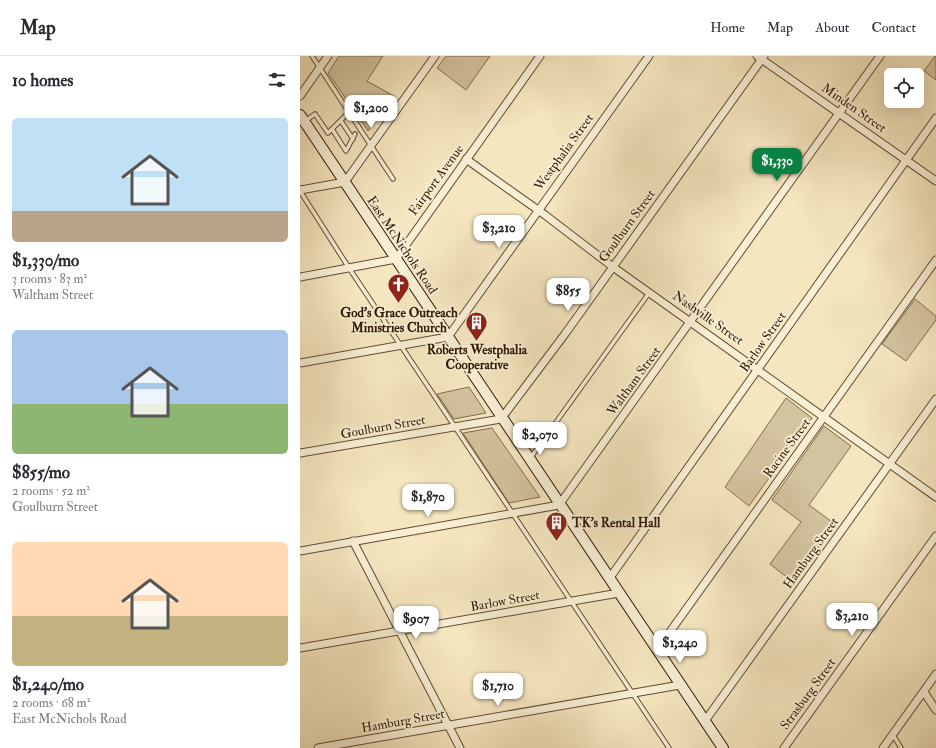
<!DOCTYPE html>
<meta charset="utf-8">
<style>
body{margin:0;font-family:"IM FELL Double Pica",serif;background:#f7f7f7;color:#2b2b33;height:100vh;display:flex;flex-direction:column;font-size:15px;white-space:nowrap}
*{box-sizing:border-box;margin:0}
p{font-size:13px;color:#7c7c81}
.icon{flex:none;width:22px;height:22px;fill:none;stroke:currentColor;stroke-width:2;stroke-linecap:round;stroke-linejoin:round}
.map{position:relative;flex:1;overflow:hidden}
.details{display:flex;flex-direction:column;background:#fff;width:300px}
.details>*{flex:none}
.controls{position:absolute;left:584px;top:12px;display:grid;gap:8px}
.controls a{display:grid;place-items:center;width:40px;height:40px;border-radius:6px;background:#fff;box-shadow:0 4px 16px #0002;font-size:20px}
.price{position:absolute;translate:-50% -34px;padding:0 9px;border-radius:8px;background:#fff;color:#222;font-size:13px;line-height:26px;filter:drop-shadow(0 1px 2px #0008)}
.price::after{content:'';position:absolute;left:50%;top:24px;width:12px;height:9px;margin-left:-6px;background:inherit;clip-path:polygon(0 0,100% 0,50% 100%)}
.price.on{background:#0b8043;color:#fff}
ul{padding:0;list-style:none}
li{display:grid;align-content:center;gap:8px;height:212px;padding:0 12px}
li span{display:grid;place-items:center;height:124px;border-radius:6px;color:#555}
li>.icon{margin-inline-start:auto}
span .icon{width:72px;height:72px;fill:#fffc;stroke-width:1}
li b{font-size:17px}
h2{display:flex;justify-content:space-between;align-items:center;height:48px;padding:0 12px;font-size:17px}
header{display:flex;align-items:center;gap:24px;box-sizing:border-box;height:56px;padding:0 20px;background:#fff;border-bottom:1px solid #e1e1e2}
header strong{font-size:19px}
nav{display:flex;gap:22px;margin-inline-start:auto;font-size:14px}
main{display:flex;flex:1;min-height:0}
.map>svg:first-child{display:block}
.green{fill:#d4c39f;stroke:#836e50}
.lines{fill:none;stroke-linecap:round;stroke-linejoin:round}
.lane-casing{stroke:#634c30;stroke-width:5.5}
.street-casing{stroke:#634c30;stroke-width:9}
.secondary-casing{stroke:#321801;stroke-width:12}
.lane{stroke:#f8efd5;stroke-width:3.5}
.street{stroke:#f8efd5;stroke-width:7}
.secondary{stroke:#f8efd5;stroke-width:10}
.labels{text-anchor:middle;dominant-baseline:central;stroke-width:3.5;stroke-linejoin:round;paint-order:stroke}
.street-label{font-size:13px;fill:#321801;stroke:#f8efd5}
.poi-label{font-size:13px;font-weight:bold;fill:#321801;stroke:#f8efd5}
</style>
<header>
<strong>Map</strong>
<nav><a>Home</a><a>Map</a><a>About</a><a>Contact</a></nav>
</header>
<main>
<section class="details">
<h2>10 homes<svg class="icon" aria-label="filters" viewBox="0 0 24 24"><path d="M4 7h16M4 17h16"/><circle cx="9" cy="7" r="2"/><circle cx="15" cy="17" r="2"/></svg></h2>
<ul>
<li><span style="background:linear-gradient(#bfe0f5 75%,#b9a48a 0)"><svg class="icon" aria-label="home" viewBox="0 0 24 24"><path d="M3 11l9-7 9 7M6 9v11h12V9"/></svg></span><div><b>$1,330/mo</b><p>3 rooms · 83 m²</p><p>Waltham Street</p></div></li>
<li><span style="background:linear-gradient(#a9c7e8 60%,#8fb573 0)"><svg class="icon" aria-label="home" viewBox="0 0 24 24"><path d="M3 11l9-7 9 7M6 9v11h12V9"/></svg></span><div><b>$855/mo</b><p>2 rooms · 52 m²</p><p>Goulburn Street</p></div></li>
<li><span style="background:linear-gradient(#ffd9b3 60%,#c2b280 0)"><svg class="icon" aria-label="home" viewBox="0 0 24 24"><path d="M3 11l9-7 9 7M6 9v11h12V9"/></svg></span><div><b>$1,240/mo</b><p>2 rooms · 68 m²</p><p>East McNichols Road</p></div></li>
</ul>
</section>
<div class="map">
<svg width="636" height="692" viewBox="0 0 636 692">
<rect width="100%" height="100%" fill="#f5e6bf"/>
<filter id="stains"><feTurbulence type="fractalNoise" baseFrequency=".005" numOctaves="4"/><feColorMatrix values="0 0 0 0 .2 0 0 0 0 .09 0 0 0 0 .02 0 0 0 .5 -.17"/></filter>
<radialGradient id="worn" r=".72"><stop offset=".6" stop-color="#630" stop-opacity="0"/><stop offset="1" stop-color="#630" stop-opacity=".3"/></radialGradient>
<g class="green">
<polygon points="39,0 83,0 67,25 94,40 68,75 28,17"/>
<polygon points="146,0 190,0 166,34 137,12"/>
<polygon points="635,0 636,0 636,24 624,15"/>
<polygon points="615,243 636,260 636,264 606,305 582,288"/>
<polygon points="169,331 186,357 154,363 137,338"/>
<polygon points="486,342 512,362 449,450 425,431"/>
<polygon points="524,370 551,390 509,449 535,468 493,526 470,508 501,466 472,444"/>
<polygon points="192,372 240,441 209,447 163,377"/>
</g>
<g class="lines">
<defs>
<g id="lane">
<polyline points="12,0 93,123"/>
<polyline points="5,65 15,58 28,77 46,59"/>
<polyline points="41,65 53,83"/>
<polyline points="32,73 46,95 55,78"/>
<polyline points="0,135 49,212 369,692"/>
<polyline points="231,401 349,237"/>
<polyline points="593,679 601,692"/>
</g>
<g id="street">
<polyline points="457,0 636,125"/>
<polyline points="0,40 28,0"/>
<polyline points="166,103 245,159 313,211 636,441"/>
<polyline points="0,134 45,126 135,0"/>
<polyline points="0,221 96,203 240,0"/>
<polyline points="0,307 148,281 349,0"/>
<polyline points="0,397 201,363 265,278 464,0"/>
<polyline points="53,485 160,692"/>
<polyline points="0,495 259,449 580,0"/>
<polyline points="309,523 636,62"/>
<polyline points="0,592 319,537"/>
<polyline points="357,594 636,204"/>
<polyline points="624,636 636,654"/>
<polyline points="405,665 636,343"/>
<polyline points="18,692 380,629"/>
<polyline points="484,692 636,480"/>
<polyline points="583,692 636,618"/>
</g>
<polyline id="secondary" points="0,59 423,692"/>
</defs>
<use href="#lane" class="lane-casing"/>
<use href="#street" class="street-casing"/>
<use href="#secondary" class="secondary-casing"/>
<use href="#lane" class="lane"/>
<use href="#street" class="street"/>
<use href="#secondary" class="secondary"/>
</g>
<defs>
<symbol id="church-pin" viewBox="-11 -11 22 30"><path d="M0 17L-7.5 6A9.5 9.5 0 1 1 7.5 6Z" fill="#8f2418" stroke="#f8efd5"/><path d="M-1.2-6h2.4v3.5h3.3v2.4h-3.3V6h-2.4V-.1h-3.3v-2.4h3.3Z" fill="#fff"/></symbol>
<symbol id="building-pin" viewBox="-11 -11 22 30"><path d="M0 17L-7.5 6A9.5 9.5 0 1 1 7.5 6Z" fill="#8f2418" stroke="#f8efd5"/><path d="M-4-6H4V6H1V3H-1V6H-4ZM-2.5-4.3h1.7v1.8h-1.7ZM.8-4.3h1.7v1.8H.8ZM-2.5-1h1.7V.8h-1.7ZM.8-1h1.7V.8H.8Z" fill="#fff"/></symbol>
</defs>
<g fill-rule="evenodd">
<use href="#church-pin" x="86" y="216" width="25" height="34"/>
<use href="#building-pin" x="164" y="254" width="25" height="34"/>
<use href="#building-pin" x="244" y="454" width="25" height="34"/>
</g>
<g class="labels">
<g class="street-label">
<text transform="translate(554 52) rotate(35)">Minden Street</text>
<text transform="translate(264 96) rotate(-54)">Westphalia Street</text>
<text transform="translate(136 124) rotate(-54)">Fairport Avenue</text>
<text transform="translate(327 170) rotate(-54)">Goulburn Street</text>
<text transform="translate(102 189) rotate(56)">East McNichols Road</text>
<text transform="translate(408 262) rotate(35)">Nashville Street</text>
<text transform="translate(463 286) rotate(-55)">Barlow Street</text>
<text transform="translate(334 325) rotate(-54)">Waltham Street</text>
<text transform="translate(83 371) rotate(-10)">Goulburn Street</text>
<text transform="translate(487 392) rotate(-54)">Racine Street</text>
<text transform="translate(511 497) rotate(-54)">Hamburg Street</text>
<text transform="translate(205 545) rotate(-10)">Barlow Street</text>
<text transform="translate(508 638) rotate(-54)">Strasburg Street</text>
<text transform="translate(103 665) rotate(-10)">Hamburg Street</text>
</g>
<g class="poi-label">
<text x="99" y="257">God's Grace Outreach<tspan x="99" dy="15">Ministries Church</tspan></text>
<text x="177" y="294">Roberts Westphalia<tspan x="177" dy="15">Cooperative</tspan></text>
<text x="272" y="467" text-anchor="start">TK's Rental Hall</text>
</g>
</g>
<rect width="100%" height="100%" filter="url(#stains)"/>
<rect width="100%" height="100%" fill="url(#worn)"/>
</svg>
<div class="controls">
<a><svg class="icon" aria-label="locate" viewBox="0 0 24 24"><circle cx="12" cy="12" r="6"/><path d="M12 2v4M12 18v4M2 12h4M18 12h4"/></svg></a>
</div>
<b class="price" style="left:71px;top:73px">$1,200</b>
<b class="price on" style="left:477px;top:126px">$1,330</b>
<b class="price" style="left:199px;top:193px">$3,210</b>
<b class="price" style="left:268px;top:256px">$855</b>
<b class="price" style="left:240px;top:400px">$2,070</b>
<b class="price" style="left:128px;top:462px">$1,870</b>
<b class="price" style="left:552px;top:581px">$3,210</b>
<b class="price" style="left:116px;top:584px">$907</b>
<b class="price" style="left:380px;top:608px">$1,240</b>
<b class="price" style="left:198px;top:651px">$1,710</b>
</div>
</main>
